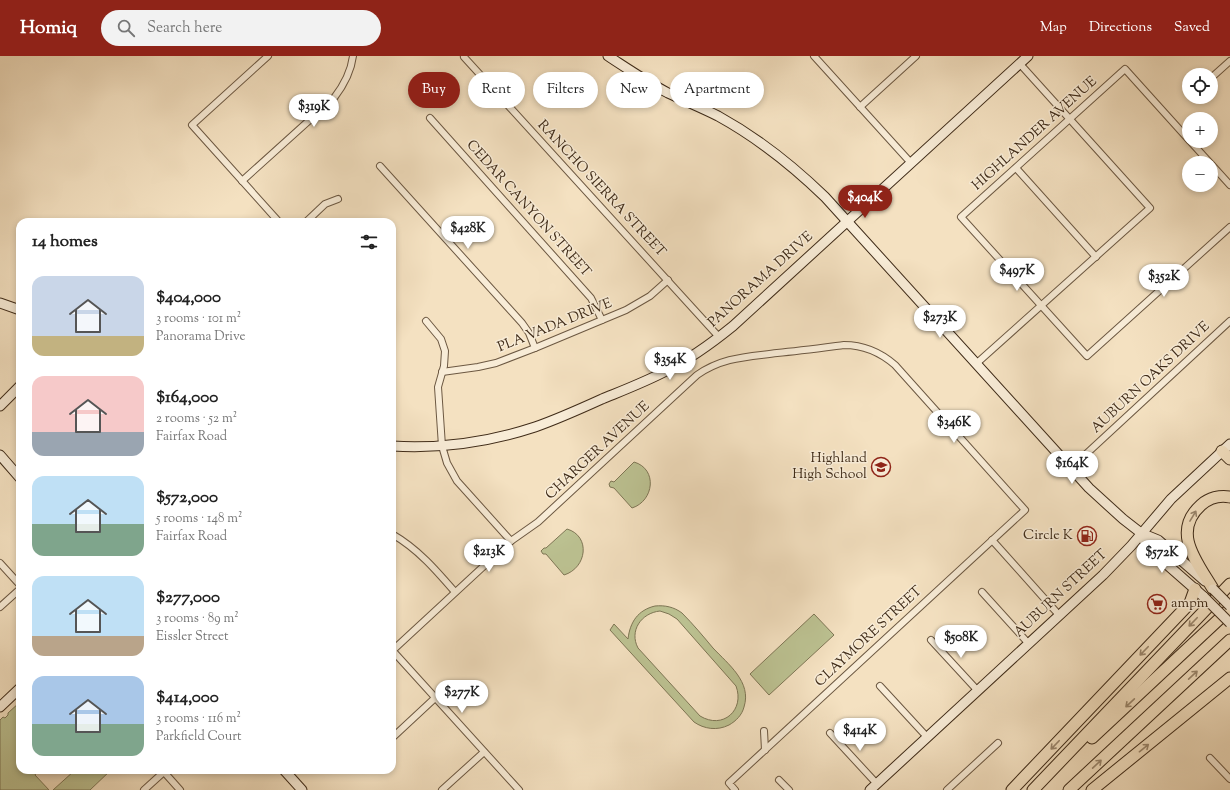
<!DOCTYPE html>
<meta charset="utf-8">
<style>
body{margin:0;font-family:"Sorts Mill Goudy",serif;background:#f2f2f2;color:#222;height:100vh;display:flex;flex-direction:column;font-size:15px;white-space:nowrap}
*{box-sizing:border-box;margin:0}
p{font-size:13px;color:#767676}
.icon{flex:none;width:22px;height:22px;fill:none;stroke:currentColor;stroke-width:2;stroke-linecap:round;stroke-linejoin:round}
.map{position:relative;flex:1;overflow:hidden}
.details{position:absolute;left:16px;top:162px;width:380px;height:556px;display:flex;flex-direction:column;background:#fff;border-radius:12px;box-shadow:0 2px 6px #0003}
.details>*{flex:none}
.top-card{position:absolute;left:408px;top:16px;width:380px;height:36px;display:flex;gap:8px}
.buttons{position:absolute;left:1182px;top:12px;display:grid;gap:8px}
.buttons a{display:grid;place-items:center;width:36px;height:36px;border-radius:50%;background:#fff;box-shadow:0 2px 6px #0003;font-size:20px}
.price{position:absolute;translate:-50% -34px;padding:0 9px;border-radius:14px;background:#fff;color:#222;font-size:13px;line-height:26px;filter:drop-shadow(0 1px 2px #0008)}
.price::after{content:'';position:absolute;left:50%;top:24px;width:12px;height:9px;margin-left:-6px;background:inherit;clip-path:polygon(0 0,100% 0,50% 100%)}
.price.current{background:#8f2418;color:#fff}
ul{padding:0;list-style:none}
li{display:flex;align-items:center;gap:12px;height:100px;padding:0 16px}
li span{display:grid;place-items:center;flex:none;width:112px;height:80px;border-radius:12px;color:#555}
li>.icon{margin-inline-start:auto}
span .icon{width:48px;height:48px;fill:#fffc;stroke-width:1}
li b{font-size:17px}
h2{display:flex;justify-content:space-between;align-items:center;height:48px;padding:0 16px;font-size:17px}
.pill{padding:0 14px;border-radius:18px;background:#fff;box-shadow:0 2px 6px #0003;font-size:14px;line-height:36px}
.pill.current{background:#8f2418;color:#fff}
header{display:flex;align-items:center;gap:24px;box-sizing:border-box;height:56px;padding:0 20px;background:#8f2418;color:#fff}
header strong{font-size:19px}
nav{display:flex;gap:22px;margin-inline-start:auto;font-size:14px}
.search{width:280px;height:36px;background:#f2f2f2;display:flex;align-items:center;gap:10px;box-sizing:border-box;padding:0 14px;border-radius:22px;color:#767676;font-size:15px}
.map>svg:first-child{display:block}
.green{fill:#bcc292;stroke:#7e7655;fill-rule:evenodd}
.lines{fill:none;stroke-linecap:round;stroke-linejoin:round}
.street-casing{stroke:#6c5842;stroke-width:8}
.secondary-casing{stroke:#3f2b18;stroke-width:11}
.highway-casing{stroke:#3f2b18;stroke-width:13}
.street{stroke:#f8ecd7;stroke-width:6}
.secondary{stroke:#f8ecd7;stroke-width:9}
.highway{stroke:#f4e1c1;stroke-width:11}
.secondary-bridge-casing{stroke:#3f2b18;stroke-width:11;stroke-linecap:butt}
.secondary-bridge{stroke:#f8ecd7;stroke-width:9}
.oneway{stroke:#9a866c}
.labels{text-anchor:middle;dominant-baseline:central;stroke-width:3;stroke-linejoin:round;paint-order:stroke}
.street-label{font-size:14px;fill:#3f2b18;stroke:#f8ecd7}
.poi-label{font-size:14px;fill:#3f2b18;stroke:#f8ecd7;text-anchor:end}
</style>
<header>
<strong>Homiq</strong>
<div class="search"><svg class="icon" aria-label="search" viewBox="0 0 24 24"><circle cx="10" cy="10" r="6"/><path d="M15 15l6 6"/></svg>Search here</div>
<nav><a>Map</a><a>Directions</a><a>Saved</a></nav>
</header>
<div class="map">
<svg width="1230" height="734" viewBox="0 0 1230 734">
<rect width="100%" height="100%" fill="#f4e1c1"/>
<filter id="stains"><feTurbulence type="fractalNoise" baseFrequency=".005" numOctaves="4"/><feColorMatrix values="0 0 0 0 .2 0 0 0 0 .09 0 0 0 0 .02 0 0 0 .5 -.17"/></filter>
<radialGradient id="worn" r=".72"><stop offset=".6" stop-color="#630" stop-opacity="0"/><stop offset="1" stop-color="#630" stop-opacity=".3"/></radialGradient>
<g class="green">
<path d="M634,406C658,413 654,445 632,452L614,432L610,431L609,428L611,425L614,426Z"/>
<path d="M567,473C591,480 587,512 564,519L546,498H543L541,495L544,492H546Z"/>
<path d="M655,550C665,549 674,551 682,557C693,568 703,580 713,592C728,608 752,626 744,651C742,659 736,665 729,669C717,675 704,673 694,666L610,574L614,568L628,583C630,566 638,554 655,550ZM660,555L669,558L677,563L736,630C745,654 723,674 700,660L638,592C629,575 641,557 660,555Z"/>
<polygon points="814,558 834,579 769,639 750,618"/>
<polygon points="20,646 20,714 38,714 35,719 49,734 0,734 0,664 3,661 5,662 8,659 8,657"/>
<polygon points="89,714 111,714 90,734 53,734 74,715 81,716"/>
</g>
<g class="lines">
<defs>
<g id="street">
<polyline points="268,0 192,69 279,166"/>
<polyline points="814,0 911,107"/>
<polyline points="464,1 719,281"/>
<polyline points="1211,22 1230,5"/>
<polyline points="860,51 916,0"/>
<polyline points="430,62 591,242 602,264"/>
<polyline points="1189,84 1125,13 961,161 1087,300 1230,171"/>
<polyline points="1190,85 1210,107"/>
<polyline points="1211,108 1230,129"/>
<polyline points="380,110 522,267 529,277 535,292"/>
<polyline points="1016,112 1096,201"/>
<path d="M242,125L334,42C344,29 351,16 353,0"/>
<polyline points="306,166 325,148 338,143"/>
<polyline points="426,265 441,283 445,295 444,310 438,331 442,390 447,407 457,425 511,485"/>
<polyline points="977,307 1150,152 1020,8"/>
<polyline points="442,316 478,311 496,307 535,292 626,254 650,240 668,224"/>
<polyline points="1071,412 1230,265"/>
<path d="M392,478C418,493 436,514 455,536"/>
<polyline points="992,484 1059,559"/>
<polyline points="0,507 20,529"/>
<polyline points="982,536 1029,588"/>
<polyline points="0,551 20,533"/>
<polyline points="931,584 978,635"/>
<polyline points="392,594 519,734"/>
<path d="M393,594L511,485L538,466L697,319C723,301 747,301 777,297C799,295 821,292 844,289C864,289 880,296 895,309L1025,454L729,727L735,734"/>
<polyline points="880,630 927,681"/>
<polyline points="764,675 765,694"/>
<polyline points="830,677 877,728"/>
<polyline points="392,682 435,642"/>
<polyline points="1210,702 1230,723"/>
<polyline points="164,716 180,734"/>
<polyline points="779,724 789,734"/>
<polyline points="144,734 166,714"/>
<polyline points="442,734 484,696"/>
<polyline points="947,734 998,687"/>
</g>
<g id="secondary">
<path d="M608,0C628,13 647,26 668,37C685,45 702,52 718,60C758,82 792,109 825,141L1089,432L1123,463L1141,477L1158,484L1205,525"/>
<polyline points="0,247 20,254"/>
<polyline points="0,350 20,330"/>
<path d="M392,390C440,393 489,386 535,371C558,363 580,353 602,343C624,334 645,326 666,315C690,303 712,287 733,270L1028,0"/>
<polyline points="0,399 20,422"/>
<polyline points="1141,477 1147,491 1204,541"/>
<polyline points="0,651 20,632"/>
<polyline points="284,714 302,734"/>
<polyline points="870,734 1103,519 1131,490 1171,443 1230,388"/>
</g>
<g id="highway">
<polyline points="1222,395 1230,403"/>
<path d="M1213,533C1197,506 1171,476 1201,449C1209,442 1220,439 1230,441"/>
<polyline points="1092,682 1230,553"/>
<polyline points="1012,734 1190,547 1195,533"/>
<polyline points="1033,734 1230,528"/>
<polyline points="1069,734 1230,584"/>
<polyline points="1092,734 1230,622"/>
</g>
</defs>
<use href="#street" class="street-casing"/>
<use href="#secondary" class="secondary-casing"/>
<use href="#highway" class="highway-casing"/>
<use href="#street" class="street"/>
<use href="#secondary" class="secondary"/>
<use href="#highway" class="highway"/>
<defs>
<g id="secondary-bridge">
<polyline points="1213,533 1230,550"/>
<polyline points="1204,541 1230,567"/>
</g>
</defs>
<use href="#secondary-bridge" class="secondary-bridge-casing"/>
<use href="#secondary-bridge" class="secondary-bridge"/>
</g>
<defs><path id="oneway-shaft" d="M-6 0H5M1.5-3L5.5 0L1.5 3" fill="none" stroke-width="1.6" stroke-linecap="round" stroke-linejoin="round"/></defs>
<g class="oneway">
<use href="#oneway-shaft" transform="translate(1193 460) rotate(-59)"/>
<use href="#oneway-shaft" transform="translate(1193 566) rotate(134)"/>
<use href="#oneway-shaft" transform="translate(1144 595) rotate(134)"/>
<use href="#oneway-shaft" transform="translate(1193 619) rotate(-43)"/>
<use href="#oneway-shaft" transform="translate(1130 647) rotate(137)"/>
<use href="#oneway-shaft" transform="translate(1055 689) rotate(134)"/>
<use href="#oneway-shaft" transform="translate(1144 692) rotate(-39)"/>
<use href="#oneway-shaft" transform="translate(1097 708) rotate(-43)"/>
</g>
<defs>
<symbol id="school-ring" viewBox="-11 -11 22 22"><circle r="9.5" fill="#f8ecd7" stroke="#8f2418" stroke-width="1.5"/><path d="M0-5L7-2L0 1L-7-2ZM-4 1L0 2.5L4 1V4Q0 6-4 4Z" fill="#8f2418"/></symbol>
<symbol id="fuel-ring" viewBox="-11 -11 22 22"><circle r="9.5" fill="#f8ecd7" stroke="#8f2418" stroke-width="1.5"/><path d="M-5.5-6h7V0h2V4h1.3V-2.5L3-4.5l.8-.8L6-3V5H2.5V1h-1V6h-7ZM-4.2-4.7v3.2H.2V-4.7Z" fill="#8f2418"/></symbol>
<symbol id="supermarket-ring" viewBox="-11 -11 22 22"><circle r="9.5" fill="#f8ecd7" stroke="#8f2418" stroke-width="1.5"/><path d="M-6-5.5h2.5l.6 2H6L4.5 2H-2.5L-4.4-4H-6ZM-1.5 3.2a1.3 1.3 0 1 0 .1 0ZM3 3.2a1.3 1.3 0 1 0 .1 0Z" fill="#8f2418"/></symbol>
</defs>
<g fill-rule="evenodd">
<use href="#school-ring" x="870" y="400" width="22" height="22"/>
<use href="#fuel-ring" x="1076" y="469" width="22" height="22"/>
<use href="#supermarket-ring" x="1146" y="537" width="22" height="22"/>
</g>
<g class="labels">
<g class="street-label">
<text transform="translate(1035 78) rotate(-42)">HIGHLANDER AVENUE</text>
<text transform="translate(601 133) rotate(47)">RANCHO SIERRA STREET</text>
<text transform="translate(528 153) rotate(48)">CEDAR CANYON STREET</text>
<text transform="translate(761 224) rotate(-42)">PANORAMA DRIVE</text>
<text transform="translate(555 270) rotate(-22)">PLA VADA DRIVE</text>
<text transform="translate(1151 322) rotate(-43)">AUBURN OAKS DRIVE</text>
<text transform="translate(598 395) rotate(-43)">CHARGER AVENUE</text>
<text transform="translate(1061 538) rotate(-43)">AUBURN STREET</text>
<text transform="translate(869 581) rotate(-43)">CLAYMORE STREET</text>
</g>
<g class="poi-label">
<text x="867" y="403">Highland<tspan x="867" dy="16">High School</tspan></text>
<text x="1073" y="480">Circle K</text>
<text x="1171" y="548" text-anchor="start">ampm</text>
</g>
</g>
<rect width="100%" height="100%" filter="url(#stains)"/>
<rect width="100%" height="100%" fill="url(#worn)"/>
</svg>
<div class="buttons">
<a><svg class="icon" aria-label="locate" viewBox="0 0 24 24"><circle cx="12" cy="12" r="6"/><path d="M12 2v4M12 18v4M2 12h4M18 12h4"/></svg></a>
<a>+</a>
<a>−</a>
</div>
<b class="price" style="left:314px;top:72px">$319K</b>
<b class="price current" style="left:865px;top:163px">$404K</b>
<b class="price" style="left:468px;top:194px">$428K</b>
<b class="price" style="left:1017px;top:236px">$497K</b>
<b class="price" style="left:1164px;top:242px">$352K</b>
<b class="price" style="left:940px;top:283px">$273K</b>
<b class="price" style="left:670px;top:325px">$354K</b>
<b class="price" style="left:954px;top:388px">$346K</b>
<b class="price" style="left:1072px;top:429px">$164K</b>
<b class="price" style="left:489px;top:517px">$213K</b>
<b class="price" style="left:1162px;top:518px">$572K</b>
<b class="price" style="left:961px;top:603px">$508K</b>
<b class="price" style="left:462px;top:658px">$277K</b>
<b class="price" style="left:860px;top:696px">$414K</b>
<div class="top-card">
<a class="pill current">Buy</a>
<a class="pill">Rent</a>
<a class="pill">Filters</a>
<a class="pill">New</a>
<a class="pill">Apartment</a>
</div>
<section class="details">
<h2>14 homes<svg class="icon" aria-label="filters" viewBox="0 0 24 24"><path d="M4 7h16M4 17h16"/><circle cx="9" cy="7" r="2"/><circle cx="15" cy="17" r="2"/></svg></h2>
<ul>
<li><span style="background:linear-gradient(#c9d6e8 75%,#c2b280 0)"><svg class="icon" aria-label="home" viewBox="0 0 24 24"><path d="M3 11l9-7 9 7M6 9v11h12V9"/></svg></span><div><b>$404,000</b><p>3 rooms · 101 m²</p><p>Panorama Drive</p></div></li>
<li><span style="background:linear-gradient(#f6c9c9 70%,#9aa5b1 0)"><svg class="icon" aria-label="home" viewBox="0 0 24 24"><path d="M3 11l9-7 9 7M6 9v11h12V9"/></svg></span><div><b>$164,000</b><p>2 rooms · 52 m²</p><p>Fairfax Road</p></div></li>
<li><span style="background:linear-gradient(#bfe0f5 60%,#7fa58c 0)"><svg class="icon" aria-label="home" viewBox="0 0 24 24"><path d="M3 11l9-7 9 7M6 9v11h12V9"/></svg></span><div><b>$572,000</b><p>5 rooms · 148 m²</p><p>Fairfax Road</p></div></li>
<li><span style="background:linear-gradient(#bfe0f5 75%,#b9a48a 0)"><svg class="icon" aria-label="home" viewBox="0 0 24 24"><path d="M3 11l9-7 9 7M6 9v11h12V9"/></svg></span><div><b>$277,000</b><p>3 rooms · 89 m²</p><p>Eissler Street</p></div></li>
<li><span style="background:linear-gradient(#a9c7e8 60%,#7fa58c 0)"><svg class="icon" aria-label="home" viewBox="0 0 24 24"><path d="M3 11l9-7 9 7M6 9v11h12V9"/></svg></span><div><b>$414,000</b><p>3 rooms · 116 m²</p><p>Parkfield Court</p></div></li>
</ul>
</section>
</div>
